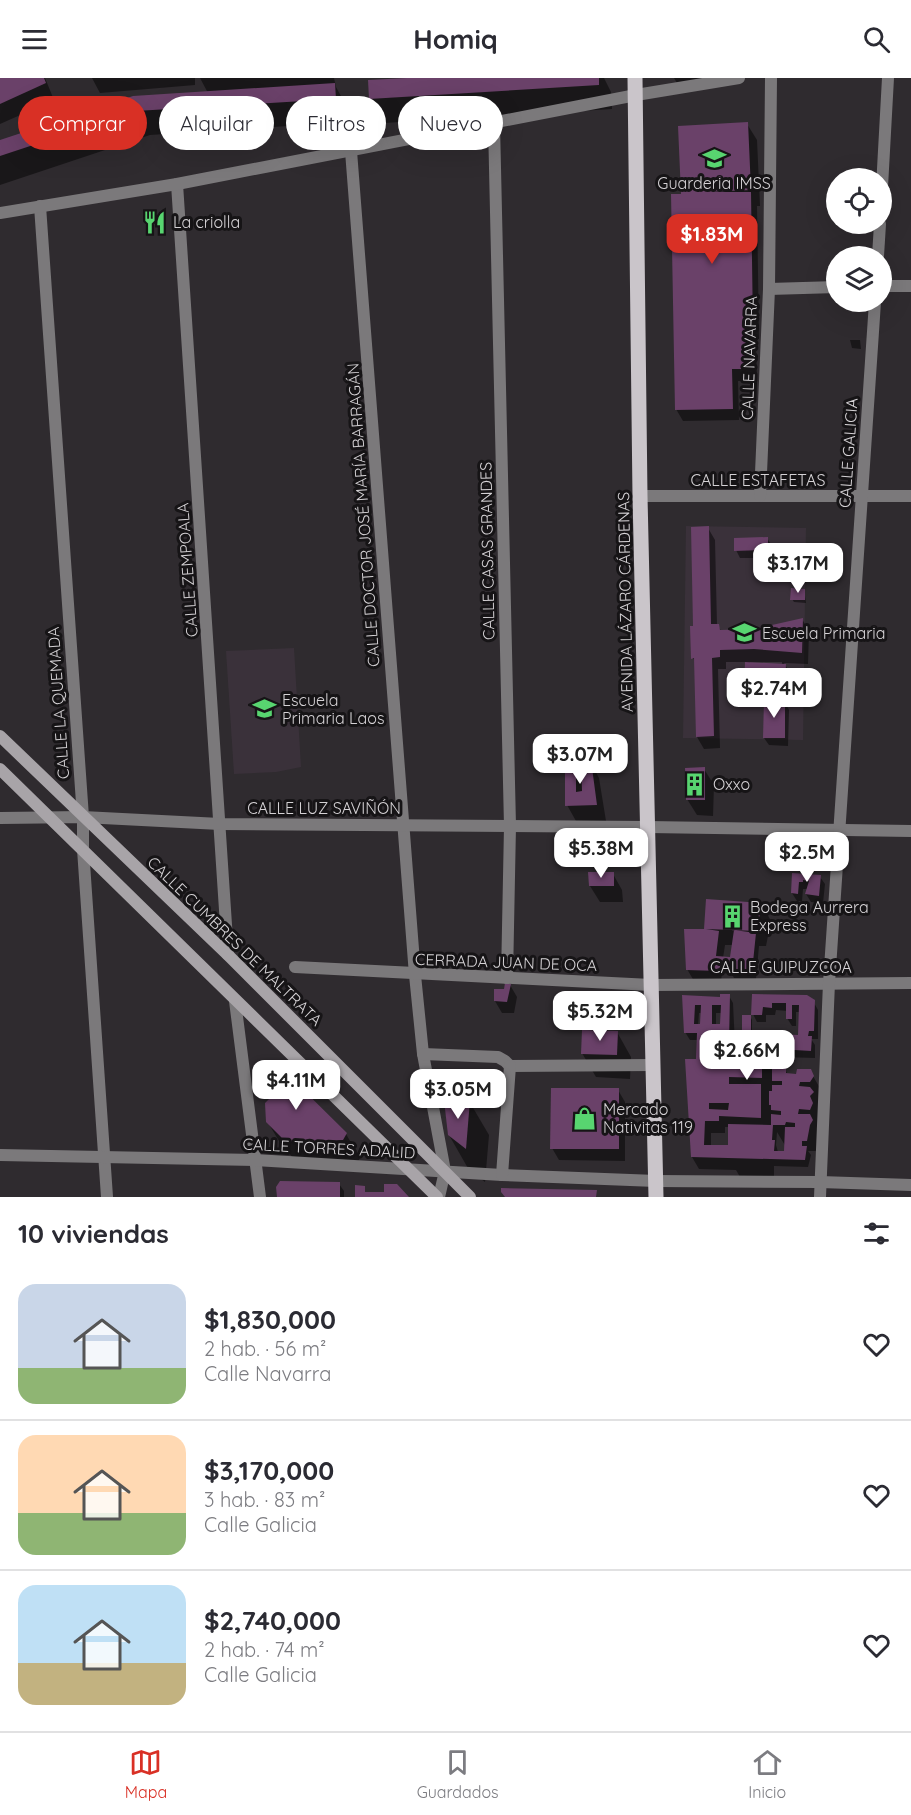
<!DOCTYPE html>
<html lang="es">
<meta charset="utf-8">
<style>
body{margin:0;font-family:Quicksand,sans-serif;background:#f2f2f3;color:#2b2b33;height:100vh;display:flex;flex-direction:column;font-size:22px;white-space:nowrap}
*{box-sizing:border-box;margin:0}
p{font-size:20px;color:#7c7c81}
.icon{flex:none;width:33px;height:33px;fill:none;stroke:currentColor;stroke-width:2;stroke-linecap:round;stroke-linejoin:round}
.map{position:relative;height:1119px;overflow:hidden}
.sheet{display:flex;flex-direction:column;background:#fff;flex:1}
.sheet>*{flex:none}
.banner{position:absolute;left:18px;top:18px;width:600px;height:54px;display:flex;gap:12px}
.tools{position:absolute;left:826px;top:90px;display:grid;gap:12px}
.tools a{display:grid;place-items:center;width:66px;height:66px;border-radius:50%;background:#fff;box-shadow:0 6px 24px #0002;font-size:30px}
.price{position:absolute;translate:-50% -51px;padding:0 14px;border-radius:12px;background:#fff;color:#222;font-size:20px;line-height:39px;filter:drop-shadow(0 2px 3px #0008)}
.price::after{content:'';position:absolute;left:50%;top:36px;width:18px;height:14px;margin-left:-9px;background:inherit;clip-path:polygon(0 0,100% 0,50% 100%)}
.price.selected{background:#d93025;color:#fff}
ul{padding:0;list-style:none}
li{display:flex;align-items:center;gap:18px;height:150px;padding:0 18px}
li+li{border-top:2px solid #e1e1e2}
li span{display:grid;place-items:center;flex:none;width:168px;height:120px;border-radius:18px;color:#555}
li>.icon{margin-inline-start:auto}
span .icon{width:72px;height:72px;fill:#fffc;stroke-width:1}
li b{font-size:26px}
h2{display:flex;justify-content:space-between;align-items:center;height:72px;padding:0 18px;font-size:26px}
.chip{padding:0 21px;border-radius:27px;background:#fff;box-shadow:0 6px 24px #0002;font-size:21px;line-height:54px}
.chip.selected{background:#d93025;color:#fff}
header{display:flex;justify-content:space-between;align-items:center;height:78px;padding:0 18px;background:#fff;font-size:27px;font-weight:700}
.menu{display:flex;justify-content:space-around;align-items:center;height:84px;border-top:2px solid #e1e1e2;background:#fff;font-size:16px;color:#7c7c81}
.menu a{display:grid;justify-items:center;gap:3px}
.menu .selected{color:#d93025}
.map>svg:first-child{display:block}
.built{fill:#3a313a}
.shadow{fill:#0007;fill-rule:evenodd}
.building{fill:#6a4169;fill-rule:evenodd}
.lines{fill:none;stroke-linecap:round;stroke-linejoin:round}
.minor{stroke:#7b797b;stroke-width:12}
.tertiary{stroke:#7b797b;stroke-width:12}
.secondary{stroke:#a8a4a8;stroke-width:12}
.primary{stroke:#cac5ca;stroke-width:15}
.labels{text-anchor:middle;dominant-baseline:central;stroke-width:6;stroke-linejoin:round;paint-order:stroke}
.poi-label{font-size:16px;fill:#d5d2d5;stroke:#161416;text-anchor:start}
.street-label{font-size:16px;fill:#d5d2d5;stroke:#161416}
</style>
<header><svg class="icon" aria-label="menu" viewBox="0 0 24 24"><path d="M4 6h16M4 12h16M4 18h16"/></svg>Homiq<svg class="icon" aria-label="search" viewBox="0 0 24 24"><circle cx="10" cy="10" r="6"/><path d="M15 15l6 6"/></svg></header>
<div class="map">
<svg width="911" height="1119" viewBox="0 0 911 1119">
<rect width="100%" height="100%" fill="#2f2b2f"/>
<g class="built">
<polygon points="686,448 806,450 803,662 683,660"/>
<polygon points="294,570 301,689 276,694 234,696 226,573"/>
</g>
<g class="shadow">
<polygon points="0,0 45,0 54,22 0,46"/>
<polygon points="92,0 195,0 195,7 100,15"/>
<polygon points="200,0 334,0 336,9 348,31 349,44 150,57 0,107 0,64 208,15"/>
<polygon points="431,0 604,0 611,14 612,31 384,45 370,21"/>
<polygon points="674,0 737,0 680,10"/>
<polygon points="747,46 757,62 760,128 757,128 759,261 756,261 757,303 738,303 739,342 683,343 676,331 684,117"/>
<polygon points="850,262 860,262 861,271 852,270"/>
<path d="M708,450L715,462L717,547L722,554L754,553L802,541L809,553L808,586L784,585L793,600L791,628H787L789,632L788,668L769,667L764,660L765,627L752,626L745,614L747,584H726V591H718L720,670L704,671L697,659L696,585L693,580L695,549ZM750,584H782V587L750,586Z"/>
<polygon points="767,460 772,468 772,480 740,480 736,472"/>
<polygon points="802,470 807,478 805,502 795,502 791,494"/>
<polygon points="804,512 806,525 794,524 792,521"/>
<polygon points="590,683 599,700 606,743 576,743 567,727 576,684 583,696"/>
<polygon points="704,691 714,707 713,738 697,737 687,721"/>
<polygon points="613,796 622,812 623,824 600,824 590,808"/>
<polygon points="794,797 820,799 825,806 823,825 811,824 806,816 807,811 803,811 802,823 797,823 792,815"/>
<path d="M762,827L771,843L766,868H759L756,901L734,900L732,896L722,895L721,904L694,903L687,891L707,854L705,851ZM725,867H733L731,884L723,880Z"/>
<polygon points="510,907 517,919 514,935 502,935 495,923"/>
<path d="M683,918L722,921L729,918L733,925L735,967H761L799,959L800,934H796V948H792L787,940L788,933L776,932L775,937H766V944H757L753,936V918L813,923L818,932V961H811L815,967V980L782,979L781,988L773,987L775,991H785L788,997H798L810,993L824,1017L823,1073H808L811,1077L808,1089L774,1088V1104H743L736,1092L699,1091L692,1079L698,962H690L685,954ZM699,935H702V948H698ZM716,935H722V948H716ZM725,1049H730L729,1072L711,1068V1055H725ZM777,1054L786,1069L785,1075L778,1074L776,1067Z"/>
<polygon points="750,938 752,942 752,960 745,960 743,956"/>
<polygon points="617,954 631,979 630,1001 596,999 582,975"/>
<polygon points="261,996 346,1056 360,1080 357,1085 301,1088 282,1068 267,1043 273,1019"/>
<polygon points="618,1012 625,1024 625,1083 559,1082 552,1070"/>
<polygon points="469,1023 489,1057 485,1104 469,1092 449,1057"/>
<polygon points="339,1106 344,1113 344,1119 279,1119"/>
</g>
<g class="building">
<polygon points="0,0 44,0 46,5 0,26"/>
<polygon points="407,0 599,0 599,7 369,21 368,2"/>
<polygon points="335,5 336,21 136,33 0,78 0,62 133,18"/>
<polygon points="748,44 751,112 705,114 751,114 753,249 750,249 751,291 732,291 733,331 675,332 671,116 681,116 678,48"/>
<polygon points="709,448 711,546 719,546 720,552 754,551 803,540 802,575 754,571 720,572 720,579 712,580 714,658 696,659 694,580 691,581 690,548 693,548 691,449"/>
<polygon points="768,459 768,472 734,473 734,460"/>
<polygon points="791,468 803,469 802,495 789,494"/>
<polygon points="791,510 805,511 805,522 790,522"/>
<polygon points="745,584 786,586 785,616 744,615"/>
<polygon points="764,622 785,622 785,660 763,660"/>
<polygon points="565,682 576,682 576,714 582,713 581,683 591,682 597,727 565,728"/>
<polygon points="705,689 705,722 686,722 685,690"/>
<polygon points="588,794 614,794 614,808 589,808"/>
<polygon points="792,795 821,797 819,818 805,816 809,803 803,802 803,804 799,804 798,816 791,815"/>
<polygon points="706,821 762,825 757,853 706,851 719,853 716,878 730,879 734,852 756,855 752,894 686,892 684,851 704,851"/>
<polygon points="505,905 511,906 507,924 494,923 494,911 504,911"/>
<path d="M720,916H730L729,966H762V955L798,957L799,927H792V941H786V925H772V930L763,929L762,937H751L752,916L807,917L815,922L814,953H809L808,958H812L811,973L778,971L777,981L762,979V1000L729,999V1006H761V1040L719,1038V1043H705L704,1067H728V1046L771,1047V1036L781,1037V1033L771,1032V1027H769V1013H772V1007H782V1003H772V990H786V995L796,996L797,991H811L814,998L810,1004H800L799,1008L810,1009L814,1014L810,1018L813,1025L810,1032L799,1031L798,1036H810L813,1042L810,1047L807,1063H802V1068H807L805,1082L691,1079L685,981H696L697,955H684L682,917L720,919ZM695,927H701L700,946H694ZM712,927H721L720,946H712ZM709,1025H729L728,1032L709,1031ZM786,1044L795,1045V1049H785L784,1073H774L775,1062H772L773,1047H785Z"/>
<rect x="742" y="937" width="9" height="20"/>
<polygon points="582,952 618,953 617,977 581,976"/>
<polygon points="273,982 347,1055 343,1062 286,1064 266,1044 265,1025 272,1018 267,1013 270,1008 259,996"/>
<polygon points="551,1010 619,1010 619,1071 550,1071"/>
<polygon points="444,1022 470,1022 466,1071 448,1057"/>
<polygon points="280,1103 340,1104 340,1119 277,1119 276,1109"/>
<polygon points="384,1106 397,1106 409,1119 355,1119 355,1107 365,1108 365,1114 384,1114"/>
<polygon points="501,1110 597,1112 596,1119 505,1119 501,1114"/>
</g>
<g class="lines">
<g class="minor">
<polyline points="494,46 510,748 507,900"/>
<polyline points="351,73 415,897 423,976 445,1093 439,1119"/>
<polyline points="177,106 228,877"/>
<polyline points="882,109 888,0"/>
<polyline points="40,128 83,739 83,771 107,1119"/>
<polyline points="878,178 880,146"/>
<polyline points="882,208 911,208"/>
<polyline points="769,211 837,209"/>
<polyline points="640,418 911,418"/>
<polyline points="760,418 769,211 771,0"/>
<polyline points="0,740 83,739 220,746 648,749 911,753"/>
<polyline points="295,889 651,907 911,905"/>
<polyline points="235,923 260,1119"/>
<polyline points="423,976 498,979 505,983 510,988 653,987"/>
<polyline points="0,1077 255,1082 502,1097 656,1103"/>
<polyline points="502,1097 510,988"/>
<polyline points="820,1119 829,905 875,224"/>
</g>
<g class="tertiary">
<polyline points="0,135 177,106 636,17 739,0"/>
<polyline points="656,1103 820,1104 911,1107"/>
</g>
<g class="secondary">
<polyline points="0,658 228,877 470,1119"/>
<polyline points="0,691 437,1119"/>
</g>
<polyline class="primary" points="635,0 640,418 656,1119"/>
</g>
<defs>
<symbol id="school-bare" viewBox="-9 -9 18 18"><path d="M0-5L7-2L0 1L-7-2ZM-4 1L0 2.5L4 1V4Q0 6-4 4Z" fill="#58d570" stroke="#161416" stroke-width="2.5" paint-order="stroke"/></symbol>
<symbol id="restaurant-bare" viewBox="-9 -9 18 18"><path d="M-5-6h1v4h1v-4h1v4h1v-4h1v5L-1.5 .5V6h-2V.5L-5-1ZM5-6V6H3V1.5H1.5Q1.5-4 5-6Z" fill="#58d570" stroke="#161416" stroke-width="2.5" paint-order="stroke"/></symbol>
<symbol id="building-bare" viewBox="-9 -9 18 18"><path d="M-4-6H4V6H1V3H-1V6H-4ZM-2.5-4.3h1.7v1.8h-1.7ZM.8-4.3h1.7v1.8H.8ZM-2.5-1h1.7V.8h-1.7ZM.8-1h1.7V.8H.8Z" fill="#58d570" stroke="#161416" stroke-width="2.5" paint-order="stroke"/></symbol>
<symbol id="shop-bare" viewBox="-9 -9 18 18"><path d="M-5-2.5h2.3a2.7 3.5 0 0 1 5.4 0H5L5.5 6h-11ZM-1.5-2.5h3a1.5 2.3 0 0 0-3 0Z" fill="#58d570" stroke="#161416" stroke-width="2.5" paint-order="stroke"/></symbol>
</defs>
<g fill-rule="evenodd">
<use href="#school-bare" x="698" y="64" width="33" height="33"/>
<use href="#restaurant-bare" x="138" y="128" width="33" height="33"/>
<use href="#school-bare" x="728" y="538" width="33" height="33"/>
<use href="#school-bare" x="248" y="614" width="33" height="33"/>
<use href="#building-bare" x="678" y="690" width="33" height="33"/>
<use href="#building-bare" x="716" y="822" width="33" height="33"/>
<use href="#shop-bare" x="568" y="1024" width="33" height="33"/>
</g>
<g class="labels">
<g class="poi-label">
<text x="714" y="105" text-anchor="middle">Guarderia IMSS</text>
<text x="173" y="144">La criolla</text>
<text x="762" y="555">Escuela Primaria</text>
<text x="282" y="622">Escuela<tspan x="282" dy="18">Primaria Laos</tspan></text>
<text x="713" y="706">Oxxo</text>
<text x="750" y="829">Bodega Aurrera<tspan x="750" dy="18">Express</tspan></text>
<text x="603" y="1031">Mercado<tspan x="603" dy="18">Nativitas 119</tspan></text>
</g>
<g class="street-label">
<text transform="translate(749 280) rotate(-88)">CALLE NAVARRA</text>
<text transform="translate(848 375) rotate(-86)">CALLE GALICIA</text>
<text x="758" y="402">CALLE ESTAFETAS</text>
<text transform="translate(363 437) rotate(-94)">CALLE DOCTOR JOSÉ MARÍA BARRAGÁN</text>
<text transform="translate(487 473) rotate(-91)">CALLE CASAS GRANDES</text>
<text transform="translate(187 492) rotate(-94)">CALLE ZEMPOALA</text>
<text transform="translate(625 524) rotate(-91)">AVENIDA LÁZARO CÁRDENAS</text>
<text transform="translate(58 625) rotate(-94)">CALLE LA QUEMADA</text>
<text x="324" y="730">CALLE LUZ SAVIÑÓN</text>
<text transform="translate(235 863) rotate(44)">CALLE CUMBRES DE MALTRATA</text>
<text transform="translate(506 884) rotate(2)">CERRADA JUAN DE OCA</text>
<text x="781" y="889">CALLE GUIPUZCOA</text>
<text transform="translate(329 1070) rotate(3)">CALLE TORRES ADALID</text>
</g>
</g>
</svg>
<div class="tools">
<a><svg class="icon" aria-label="locate" viewBox="0 0 24 24"><circle cx="12" cy="12" r="6"/><path d="M12 2v4M12 18v4M2 12h4M18 12h4"/></svg></a>
<a><svg class="icon" aria-label="layers" viewBox="0 0 24 24"><path d="M12 4l9 5-9 5-9-5zM3 14l9 5 9-5"/></svg></a>
</div>
<b class="price selected" style="left:712px;top:187px">$1.83M</b>
<b class="price" style="left:798px;top:516px">$3.17M</b>
<b class="price" style="left:774px;top:641px">$2.74M</b>
<b class="price" style="left:580px;top:707px">$3.07M</b>
<b class="price" style="left:601px;top:801px">$5.38M</b>
<b class="price" style="left:807px;top:805px">$2.5M</b>
<b class="price" style="left:600px;top:964px">$5.32M</b>
<b class="price" style="left:747px;top:1003px">$2.66M</b>
<b class="price" style="left:296px;top:1033px">$4.11M</b>
<b class="price" style="left:458px;top:1042px">$3.05M</b>
<div class="banner">
<a class="chip selected">Comprar</a>
<a class="chip">Alquilar</a>
<a class="chip">Filtros</a>
<a class="chip">Nuevo</a>
</div>
</div>
<section class="sheet">
<h2>10 viviendas<svg class="icon" aria-label="filters" viewBox="0 0 24 24"><path d="M4 7h16M4 17h16"/><circle cx="9" cy="7" r="2"/><circle cx="15" cy="17" r="2"/></svg></h2>
<ul>
<li><span style="background:linear-gradient(#c9d6e8 70%,#8fb573 0)"><svg class="icon" aria-label="home" viewBox="0 0 24 24"><path d="M3 11l9-7 9 7M6 9v11h12V9"/></svg></span><div><b>$1,830,000</b><p>2 hab. · 56 m²</p><p>Calle Navarra</p></div><svg class="icon" aria-label="heart" viewBox="0 0 24 24"><path d="M12 20l-8-8c-3-5 5-10 8-4 3-6 11-1 8 4z"/></svg></li>
<li><span style="background:linear-gradient(#ffd9b3 65%,#8fb573 0)"><svg class="icon" aria-label="home" viewBox="0 0 24 24"><path d="M3 11l9-7 9 7M6 9v11h12V9"/></svg></span><div><b>$3,170,000</b><p>3 hab. · 83 m²</p><p>Calle Galicia</p></div><svg class="icon" aria-label="heart" viewBox="0 0 24 24"><path d="M12 20l-8-8c-3-5 5-10 8-4 3-6 11-1 8 4z"/></svg></li>
<li><span style="background:linear-gradient(#bfe0f5 65%,#c2b280 0)"><svg class="icon" aria-label="home" viewBox="0 0 24 24"><path d="M3 11l9-7 9 7M6 9v11h12V9"/></svg></span><div><b>$2,740,000</b><p>2 hab. · 74 m²</p><p>Calle Galicia</p></div><svg class="icon" aria-label="heart" viewBox="0 0 24 24"><path d="M12 20l-8-8c-3-5 5-10 8-4 3-6 11-1 8 4z"/></svg></li>
</ul>
</section>
<nav class="menu">
<a class="selected"><svg class="icon" aria-label="map" viewBox="0 0 24 24"><path d="M3 6l6-2 6 2 6-2v14l-6 2-6-2-6 2zM9 4v14M15 6v14"/></svg>Mapa</a>
<a><svg class="icon" aria-label="saved" viewBox="0 0 24 24"><path d="M7 4h10v16l-5-4-5 4z"/></svg>Guardados</a>
<a><svg class="icon" aria-label="home" viewBox="0 0 24 24"><path d="M3 11l9-7 9 7M6 9v11h12V9"/></svg>Inicio</a>
</nav>
